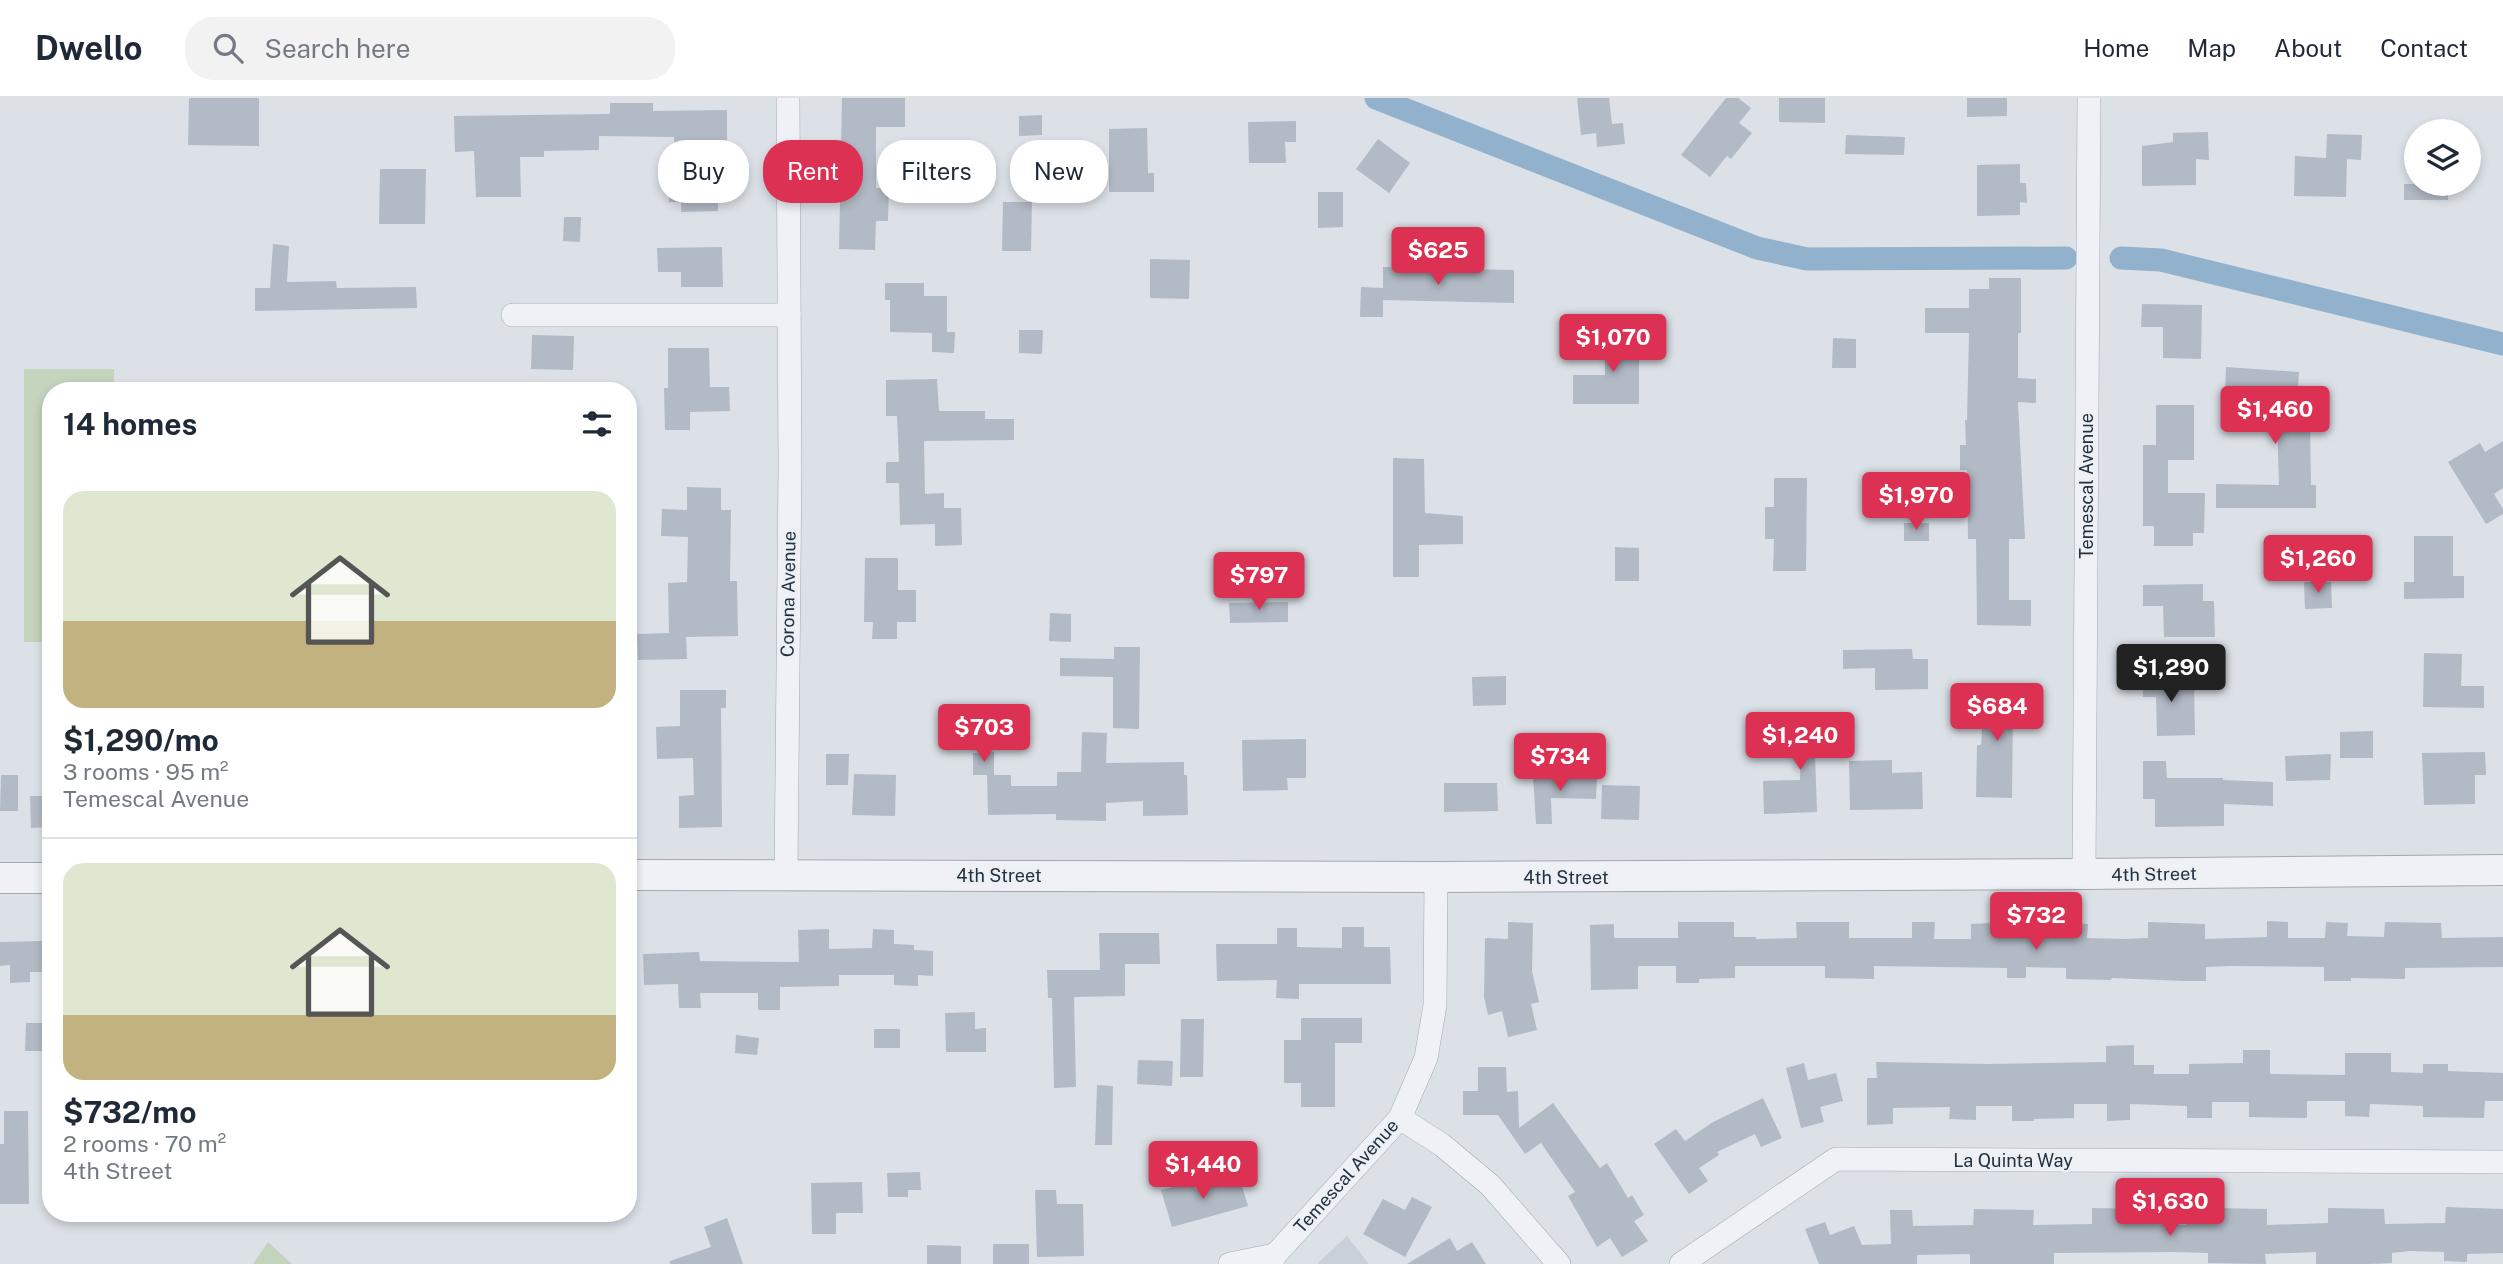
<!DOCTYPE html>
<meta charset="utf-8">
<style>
body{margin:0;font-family:"Public Sans",sans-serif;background:#f2f2f3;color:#1f2937;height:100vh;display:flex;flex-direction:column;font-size:26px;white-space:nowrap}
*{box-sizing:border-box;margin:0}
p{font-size:23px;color:#747a83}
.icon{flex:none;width:38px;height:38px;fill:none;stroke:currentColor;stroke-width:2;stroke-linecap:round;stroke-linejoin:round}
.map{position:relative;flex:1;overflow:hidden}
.drawer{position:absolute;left:42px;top:284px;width:595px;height:840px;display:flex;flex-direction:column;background:#fff;border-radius:28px;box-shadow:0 4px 10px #0003}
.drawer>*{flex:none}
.top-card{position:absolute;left:658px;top:42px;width:665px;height:63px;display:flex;gap:14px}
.tools{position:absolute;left:2404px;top:21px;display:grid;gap:14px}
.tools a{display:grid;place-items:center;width:77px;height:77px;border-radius:50%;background:#fff;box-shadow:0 4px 10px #0003;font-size:35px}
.price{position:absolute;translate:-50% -60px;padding:0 16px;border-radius:7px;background:#dd3153;color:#fff;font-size:23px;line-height:46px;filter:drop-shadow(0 2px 4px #0008)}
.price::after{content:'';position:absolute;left:50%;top:42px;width:21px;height:16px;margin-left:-10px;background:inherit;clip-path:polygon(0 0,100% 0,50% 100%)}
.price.on{background:#222;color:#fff}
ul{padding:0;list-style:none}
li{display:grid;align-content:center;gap:14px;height:371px;padding:0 21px}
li+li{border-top:2px solid #e0e1e3}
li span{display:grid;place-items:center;height:217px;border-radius:21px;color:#555}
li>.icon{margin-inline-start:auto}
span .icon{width:126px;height:126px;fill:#fffc;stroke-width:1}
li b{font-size:30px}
h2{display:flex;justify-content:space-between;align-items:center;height:84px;padding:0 21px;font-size:30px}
.tag{padding:0 24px;border-radius:28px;background:#fff;box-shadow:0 4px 10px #0003;font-size:24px;line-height:63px}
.tag.on{background:#dd3153;color:#fff}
header{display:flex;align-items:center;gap:42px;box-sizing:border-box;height:98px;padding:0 35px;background:#fff;border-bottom:2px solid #e0e1e3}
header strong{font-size:33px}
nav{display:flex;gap:38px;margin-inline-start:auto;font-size:24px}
.search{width:490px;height:63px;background:#f2f2f3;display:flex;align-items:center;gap:18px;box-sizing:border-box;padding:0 24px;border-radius:28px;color:#747a83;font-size:26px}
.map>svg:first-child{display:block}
.built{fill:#c9d0da}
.green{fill:#c3d3bc}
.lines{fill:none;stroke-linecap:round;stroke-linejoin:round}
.canal{stroke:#92b1cc;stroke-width:23}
.building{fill:#b2bac5}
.minor-casing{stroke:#a1a8b2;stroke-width:24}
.tertiary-casing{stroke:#a1a8b2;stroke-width:32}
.minor{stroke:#eff1f6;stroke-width:23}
.tertiary{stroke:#eff1f6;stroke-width:30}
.labels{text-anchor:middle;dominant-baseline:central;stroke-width:5;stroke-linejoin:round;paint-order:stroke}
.street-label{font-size:18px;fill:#242f3f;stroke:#ebf0f5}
</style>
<header>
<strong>Dwello</strong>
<div class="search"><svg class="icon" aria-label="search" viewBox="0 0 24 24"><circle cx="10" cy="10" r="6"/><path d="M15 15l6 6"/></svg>Search here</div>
<nav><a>Home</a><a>Map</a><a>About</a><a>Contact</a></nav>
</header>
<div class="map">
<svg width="2503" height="1166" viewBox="0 0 2503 1166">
<rect width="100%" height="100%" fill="#dce1e8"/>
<polygon class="built" points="1347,1138 1369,1166 1318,1166 1319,1164"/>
<g class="green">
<polygon points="24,271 114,271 114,292 51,292 51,544 24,544"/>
<polygon points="268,1144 292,1166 253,1166"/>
</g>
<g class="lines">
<g class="canal">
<polyline points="1376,0 1757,150 1807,161 2066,160"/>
<polyline points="2121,160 2161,162 2503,246"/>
</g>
</g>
<g class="building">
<polygon points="189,0 259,0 259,48 188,47"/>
<polygon points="842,0 905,0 905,29 876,29 876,90 889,90 888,123 876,123 875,152 839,151"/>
<polygon points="1577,0 1609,0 1612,26 1623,25 1625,46 1597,49 1596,35 1581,37"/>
<polygon points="1726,0 1738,0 1751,10 1739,25 1752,35 1731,61 1727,58 1710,79 1681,57"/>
<polygon points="1779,0 1825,0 1825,25 1779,24"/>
<polygon points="1967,0 2007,0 2007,18 1967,19"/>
<polygon points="610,5 653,5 653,13 727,12 727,62 718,62 718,113 681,114 681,104 669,104 669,83 675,83 674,39 599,38 599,52 544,53 544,59 520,59 521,99 476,99 474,53 455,54 454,18 610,16"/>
<polygon points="1042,17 1042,37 1019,38 1019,18"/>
<polygon points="1296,23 1296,44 1285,44 1286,65 1249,65 1248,24"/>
<polygon points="1147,30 1148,75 1154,75 1154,94 1109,94 1109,31"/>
<polygon points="2208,34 2209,62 2196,61 2196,87 2142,88 2142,48 2173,44 2173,35"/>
<polygon points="2327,36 2362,37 2361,62 2347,61 2346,99 2294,98 2295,58 2326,60"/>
<polygon points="1846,37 1905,39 1904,57 1845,56"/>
<polygon points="1378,41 1410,65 1389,95 1356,71"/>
<polygon points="1043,63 1063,64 1063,96 1042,95"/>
<polygon points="2020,66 2020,85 2026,85 2027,105 2020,104 2020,117 1977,118 1977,67"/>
<polygon points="380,71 426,71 425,126 379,126"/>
<rect x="2404" y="86" width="44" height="16"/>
<polygon points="1318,94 1343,94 1343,129 1318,130"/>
<polygon points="1003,104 1032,104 1031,153 1002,153"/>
<polygon points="564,119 581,119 580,144 563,143"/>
<polygon points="273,146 289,148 287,184 336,183 337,190 416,189 417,210 255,213 255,190 270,190"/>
<polygon points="722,149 723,189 681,189 681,174 658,174 657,150"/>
<polygon points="1150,161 1190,162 1189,201 1150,200"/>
<polygon points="1383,169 1514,172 1514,205 1383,202 1383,219 1360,219 1361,189 1383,190"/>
<polygon points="1989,180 2021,180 2021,235 2018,235 2018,280 2036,281 2036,305 2018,304 2025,441 2009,441 2009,502 2031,502 2031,528 1977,527 1976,441 1968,441 1967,372 1960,372 1960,347 1966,347 1965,322 1967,322 1969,235 1925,235 1925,210 1969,210 1969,191 1989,191"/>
<polygon points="885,185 924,185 924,198 947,198 947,234 955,234 954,255 932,254 932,235 890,234 890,202 885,202"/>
<polygon points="2142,206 2202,207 2201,261 2163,260 2163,229 2141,229"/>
<polygon points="1019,232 1043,232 1042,256 1019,255"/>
<polygon points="1605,234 1639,234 1639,306 1573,306 1573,277 1605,277"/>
<polygon points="532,237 574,238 573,272 531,271"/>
<polygon points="1833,240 1856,241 1856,270 1832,270"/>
<polygon points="668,250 709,250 710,289 729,289 730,313 690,314 690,332 665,332 664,290 668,290"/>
<polygon points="2226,269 2299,274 2296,325 2310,324 2311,387 2316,387 2316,410 2216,410 2216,386 2279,387 2276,295 2225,292"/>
<polygon points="937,281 939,313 985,313 985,321 1014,321 1014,342 924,343 925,396 944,395 944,410 961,410 962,447 935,448 935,426 900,427 899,385 886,385 886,364 899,364 897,318 886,318 886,282"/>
<polygon points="2156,307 2194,307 2194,362 2168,362 2168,395 2205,395 2204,435 2193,435 2193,448 2154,448 2154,428 2143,428 2143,347 2156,347"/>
<polygon points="2503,343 2503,390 2494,396 2503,411 2503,416 2486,426 2448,364 2480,345 2485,354"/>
<polygon points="1393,360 1424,361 1425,415 1463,418 1463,446 1419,447 1419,479 1393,479"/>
<polygon points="1774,380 1807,380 1806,473 1773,473 1774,441 1765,441 1765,409 1774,409"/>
<polygon points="687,389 721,390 721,412 731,412 730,483 737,483 738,538 686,539 687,561 638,562 637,536 669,535 668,485 687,484 688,439 661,438 662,411 687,412"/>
<rect x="1904" y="425" width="25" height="18"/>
<polygon points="2414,438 2453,438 2453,478 2464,478 2464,500 2404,501 2404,484 2414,484"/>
<polygon points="1615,449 1639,450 1639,483 1615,483"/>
<polygon points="865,460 898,460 898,492 916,492 916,524 897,524 897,541 872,541 873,524 864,524"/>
<polygon points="2304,484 2331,484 2332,510 2305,511"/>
<polygon points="2203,486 2203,503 2214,503 2215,539 2164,539 2163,508 2143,508 2143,487"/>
<polygon points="1288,504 1288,524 1230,525 1229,505"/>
<polygon points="1050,515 1071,516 1071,544 1049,543"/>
<polygon points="1114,549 1140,549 1139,631 1113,630 1113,579 1060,578 1060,560 1114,561"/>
<polygon points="1912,551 1913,561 1928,561 1928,591 1875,592 1875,570 1843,571 1843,552"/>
<polygon points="2424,555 2462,556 2461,588 2484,588 2484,610 2423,609"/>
<polygon points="2143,574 2168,574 2168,583 2194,583 2195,637 2157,638 2156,599 2143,599"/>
<polygon points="1506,578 1506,607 1473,608 1472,579"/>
<polygon points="1985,590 2020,590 2020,615 2013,615 2012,700 1976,699 1977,647 1981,647"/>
<polygon points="680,592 726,592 726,610 721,610 722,729 679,730 679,698 694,697 693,660 657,661 656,629 680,628"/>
<polygon points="1802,614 1828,615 1827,656 1815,656 1817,714 1764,716 1763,683 1800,682"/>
<polygon points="2373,633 2373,660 2340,660 2340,634"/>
<polygon points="1082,634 1107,635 1106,665 1184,664 1184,677 1187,677 1188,717 1143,718 1143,703 1106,705 1106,723 1056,722 1056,716 988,717 987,677 1011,677 1011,688 1057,688 1057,674 1081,674"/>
<polygon points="1306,641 1306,680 1287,680 1288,692 1243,693 1242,642"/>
<polygon points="994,654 994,677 973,677 973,655"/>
<polygon points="2485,654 2486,677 2475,677 2475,706 2424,707 2422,655"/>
<polygon points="826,656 849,656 848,687 826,687"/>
<polygon points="2331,656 2330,682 2286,683 2285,658"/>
<polygon points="1892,662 1892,675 1922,674 1923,711 1850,712 1849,663"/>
<polygon points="2143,663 2166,663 2167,680 2223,680 2223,682 2273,684 2273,708 2224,706 2224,728 2155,729 2155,701 2143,701"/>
<polygon points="854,676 896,677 895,718 852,717"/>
<polygon points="1550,676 1550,678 1597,679 1596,701 1551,700 1552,726 1536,726 1533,677"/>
<polygon points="1,677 18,677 18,713 0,713"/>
<polygon points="1444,685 1497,685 1498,713 1444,714"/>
<polygon points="1602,687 1640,688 1639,722 1601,721"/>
<polygon points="30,698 51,698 51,729 31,730"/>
<polygon points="2267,823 2288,824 2288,840 2325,840 2326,824 2348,825 2347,838 2384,839 2385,824 2441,825 2442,840 2503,839 2503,869 2405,870 2405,881 2351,880 2351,883 2324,883 2324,869 2230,868 2206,869 2206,883 2184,883 2112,880 2111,882 2066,881 2066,870 2026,869 2026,880 2007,880 2007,870 1874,868 1874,881 1825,880 1825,868 1735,868 1735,880 1699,881 1699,885 1676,885 1676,868 1638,868 1638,891 1591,892 1590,827 1614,826 1614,840 1678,840 1678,824 1734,824 1734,839 1756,839 1756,841 1797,840 1796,824 1849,824 1849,840 1912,840 1912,824 1935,824 1934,841 1971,841 1971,826 2008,824 2028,825 2028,840 2066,840 2066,825 2088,826 2087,840 2124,841 2148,840 2148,824 2205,826 2205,841 2267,839"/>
<polygon points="1508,824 1533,825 1532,873 1539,904 1531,906 1537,932 1508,939 1502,913 1488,917 1484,899 1485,840 1508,841"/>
<polygon points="1342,829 1364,829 1364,849 1390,849 1391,886 1299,886 1299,901 1276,900 1277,882 1217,883 1216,846 1277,846 1277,830 1297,830 1297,849 1342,850"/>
<polygon points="829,831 829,851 872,850 873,831 894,832 894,846 914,847 914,852 933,853 933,878 918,877 918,888 894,887 894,877 839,877 839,888 780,889 780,912 758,912 758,895 700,895 701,910 679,910 678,886 644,887 643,856 699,854 700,863 799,864 798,832"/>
<polygon points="1099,835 1159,835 1160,866 1125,866 1125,898 1074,899 1076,989 1054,990 1052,900 1048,900 1047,872 1100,872"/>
<polygon points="43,843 44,874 30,874 30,884 10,885 10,867 0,868 0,844"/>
<polygon points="975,914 975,931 986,930 986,954 946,954 945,915"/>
<polygon points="1301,920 1362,920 1362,945 1335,945 1335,1009 1301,1009 1301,985 1284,985 1284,942 1301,942"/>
<polygon points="1181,921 1204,921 1203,979 1180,979"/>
<polygon points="26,925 47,925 46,953 25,953"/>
<rect x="874" y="931" width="26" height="19"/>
<polygon points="736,937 759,940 757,957 735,955"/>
<polygon points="2134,947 2134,967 2154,967 2154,976 2189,976 2189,966 2243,965 2243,952 2270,952 2270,976 2345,977 2345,955 2391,955 2391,974 2423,975 2423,966 2448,966 2448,973 2503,975 2503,1003 2485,1003 2484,1020 2423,1019 2423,1008 2370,1006 2369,1019 2345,1018 2345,1003 2307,1003 2307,1020 2249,1019 2249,1004 2212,1004 2212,1020 2187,1020 2187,1008 2130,1006 2130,1022 2107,1023 2107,1006 2074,1006 2074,1020 2034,1021 2034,1023 2012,1023 2012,1008 1976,1008 1976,1022 1949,1021 1950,1009 1893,1010 1893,1026 1867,1027 1867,980 1877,980 1876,964 1988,966 2106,964 2106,948"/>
<polygon points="1138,962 1173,963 1172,988 1137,986"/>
<polygon points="1804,965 1808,982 1836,975 1843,1003 1820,1009 1824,1024 1801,1030 1786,970"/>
<polygon points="1478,969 1506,969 1507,994 1518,993 1519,1030 1553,1005 1600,1070 1607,1065 1628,1100 1632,1097 1644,1117 1634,1123 1648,1143 1622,1159 1610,1140 1597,1149 1568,1098 1575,1094 1541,1045 1525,1056 1498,1017 1463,1017 1463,993 1478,993"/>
<polygon points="1097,987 1113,988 1112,1047 1095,1047"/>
<polygon points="1763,1000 1782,1040 1761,1049 1755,1036 1717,1054 1719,1057 1699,1070 1708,1083 1689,1096 1654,1046 1676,1031 1685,1043 1713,1024"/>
<polygon points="4,1013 28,1013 29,1106 0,1106 0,1046 4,1046"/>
<polygon points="920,1074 921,1092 908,1092 908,1099 888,1099 887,1075"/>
<polygon points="1239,1078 1248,1108 1172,1129 1161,1092 1193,1084 1195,1091"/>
<polygon points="862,1084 863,1115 836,1115 836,1136 812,1136 811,1085"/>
<polygon points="1035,1092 1056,1092 1057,1106 1083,1106 1084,1158 1037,1159"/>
<polygon points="1412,1099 1432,1109 1405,1159 1363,1136 1383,1101 1405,1112"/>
<polygon points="2446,1109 2503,1111 2503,1155 2467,1156 2467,1164 2444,1163 2444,1154 2410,1153 2392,1155 2392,1165 2369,1166 2316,1166 2316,1154 2265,1156 2266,1166 2208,1165 2208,1155 2174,1154 2054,1155 2054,1166 1970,1166 1970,1156 1917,1157 1917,1166 1819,1166 1805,1131 1825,1124 1830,1137 1854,1128 1862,1147 1891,1146 1890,1112 1912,1112 1913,1128 1973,1127 1974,1111 2034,1112 2033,1127 2092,1126 2092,1110 2149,1111 2148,1126 2186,1127 2186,1126 2210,1126 2210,1110 2267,1111 2267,1127 2328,1125 2328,1110 2384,1111 2385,1126 2445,1125"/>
<polygon points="727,1120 743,1166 670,1166 670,1163 711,1149 704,1129"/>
<polygon points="1450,1140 1457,1153 1472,1144 1486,1166 1407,1166"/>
<rect x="993" y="1146" width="36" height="20"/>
<polygon points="927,1147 961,1148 961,1166 927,1166"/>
</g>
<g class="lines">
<defs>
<g id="minor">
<polyline points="513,217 789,217"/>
<polyline points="786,776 790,369 788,0"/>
<polyline points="2084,776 2089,0"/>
<polyline points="1400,1020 1442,1047 1490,1087 1559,1166"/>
<polyline points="1230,1166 1275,1157"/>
<polyline points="1271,1166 1275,1157 1400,1020 1426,960 1435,907 1436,779"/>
<polyline points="1681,1166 1836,1061 2503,1064"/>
</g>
<g id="tertiary">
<polyline points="628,777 1436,779 2084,776 2503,772"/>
<polyline points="0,780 51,780"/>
</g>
</defs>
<use href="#minor" class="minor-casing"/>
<use href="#tertiary" class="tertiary-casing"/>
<use href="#minor" class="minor"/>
<use href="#tertiary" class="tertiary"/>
</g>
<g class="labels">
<g class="street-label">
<text transform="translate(2086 388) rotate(-90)">Temescal Avenue</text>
<text transform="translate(788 496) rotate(-89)">Corona Avenue</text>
<text transform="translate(2154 776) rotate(-1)">4th Street</text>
<text x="999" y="777">4th Street</text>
<text x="1566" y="779">4th Street</text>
<text x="2013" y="1062">La Quinta Way</text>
<text transform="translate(1346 1078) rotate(-48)">Temescal Avenue</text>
</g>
</g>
</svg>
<div class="tools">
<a><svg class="icon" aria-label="layers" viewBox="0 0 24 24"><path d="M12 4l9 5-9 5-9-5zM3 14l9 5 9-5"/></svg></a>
</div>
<b class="price" style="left:1438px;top:189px">$625</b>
<b class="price" style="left:1613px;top:276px">$1,070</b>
<b class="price" style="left:2275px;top:348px">$1,460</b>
<b class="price" style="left:1916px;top:434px">$1,970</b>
<b class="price" style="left:2318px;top:497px">$1,260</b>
<b class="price" style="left:1259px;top:514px">$797</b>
<b class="price on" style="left:2171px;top:606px">$1,290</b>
<b class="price" style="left:1997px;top:645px">$684</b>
<b class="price" style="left:984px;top:666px">$703</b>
<b class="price" style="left:1800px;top:674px">$1,240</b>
<b class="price" style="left:1560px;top:695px">$734</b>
<b class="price" style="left:2036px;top:854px">$732</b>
<b class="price" style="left:1203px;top:1103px">$1,440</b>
<b class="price" style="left:2170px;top:1140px">$1,630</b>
<div class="top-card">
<a class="tag">Buy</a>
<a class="tag on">Rent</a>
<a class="tag">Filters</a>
<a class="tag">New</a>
</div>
<section class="drawer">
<h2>14 homes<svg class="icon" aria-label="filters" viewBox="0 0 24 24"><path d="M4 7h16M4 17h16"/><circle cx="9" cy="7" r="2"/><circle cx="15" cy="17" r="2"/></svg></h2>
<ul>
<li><span style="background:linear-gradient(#dfe7d0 60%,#c2b280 0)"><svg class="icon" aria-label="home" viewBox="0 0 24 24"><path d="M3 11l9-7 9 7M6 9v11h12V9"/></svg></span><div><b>$1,290/mo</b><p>3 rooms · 95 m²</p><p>Temescal Avenue</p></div></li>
<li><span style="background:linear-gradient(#dfe7d0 70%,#c2b280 0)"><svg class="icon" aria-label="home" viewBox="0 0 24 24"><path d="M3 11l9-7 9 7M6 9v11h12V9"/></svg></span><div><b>$732/mo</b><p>2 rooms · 70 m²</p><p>4th Street</p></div></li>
</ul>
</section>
</div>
